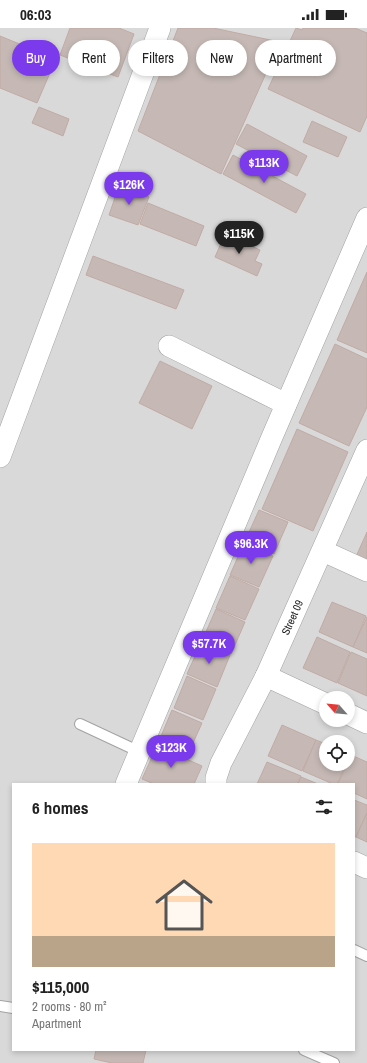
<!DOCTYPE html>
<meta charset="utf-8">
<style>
body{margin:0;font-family:"Archivo Narrow",sans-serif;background:#f6f6f6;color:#222;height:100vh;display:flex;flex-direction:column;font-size:15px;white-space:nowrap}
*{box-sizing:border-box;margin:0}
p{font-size:13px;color:#767676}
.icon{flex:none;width:22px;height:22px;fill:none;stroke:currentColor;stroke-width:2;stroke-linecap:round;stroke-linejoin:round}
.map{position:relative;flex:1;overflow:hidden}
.sheet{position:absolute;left:12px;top:755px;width:343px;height:268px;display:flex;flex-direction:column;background:#fff;border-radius:0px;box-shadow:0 2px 6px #0003}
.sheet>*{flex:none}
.guide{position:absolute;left:12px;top:12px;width:343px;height:36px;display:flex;gap:8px}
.needle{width:26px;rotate:297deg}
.tools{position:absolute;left:319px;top:663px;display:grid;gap:8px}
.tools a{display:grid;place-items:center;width:36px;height:36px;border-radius:50%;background:#fff;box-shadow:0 2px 6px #0003;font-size:20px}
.price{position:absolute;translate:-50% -34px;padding:0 9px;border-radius:14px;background:#7c3aed;color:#fff;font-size:13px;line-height:26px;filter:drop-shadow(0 1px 2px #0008)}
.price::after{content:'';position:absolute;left:50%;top:24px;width:12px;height:9px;margin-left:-6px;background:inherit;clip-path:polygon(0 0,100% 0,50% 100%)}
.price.active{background:#222;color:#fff}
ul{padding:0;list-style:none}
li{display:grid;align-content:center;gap:8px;height:212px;padding:0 20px}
li span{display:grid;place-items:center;height:124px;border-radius:0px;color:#555}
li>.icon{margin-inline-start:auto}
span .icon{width:72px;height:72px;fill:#fffc;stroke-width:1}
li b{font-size:17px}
h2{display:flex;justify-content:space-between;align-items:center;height:48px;padding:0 20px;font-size:17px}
.chip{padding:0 14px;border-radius:18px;background:#fff;box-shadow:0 2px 6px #0003;font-size:14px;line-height:36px}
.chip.active{background:#7c3aed;color:#fff}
.status{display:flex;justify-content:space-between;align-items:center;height:28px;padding:0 20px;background:#fff;direction:ltr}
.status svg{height:11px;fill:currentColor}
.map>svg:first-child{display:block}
.residential{fill:#dad9d9;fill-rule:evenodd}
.building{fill:#c6b9b5;stroke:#c0aba4}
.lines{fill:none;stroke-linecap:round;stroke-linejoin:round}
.lane-casing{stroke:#a3a3a3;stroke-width:12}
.street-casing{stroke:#a3a3a3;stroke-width:22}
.lane{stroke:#fff;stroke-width:10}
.street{stroke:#fff;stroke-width:21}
.labels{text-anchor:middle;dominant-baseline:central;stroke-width:3;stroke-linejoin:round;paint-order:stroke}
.street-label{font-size:11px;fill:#1c1c1c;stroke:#fff}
</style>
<div class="status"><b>06:03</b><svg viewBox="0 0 49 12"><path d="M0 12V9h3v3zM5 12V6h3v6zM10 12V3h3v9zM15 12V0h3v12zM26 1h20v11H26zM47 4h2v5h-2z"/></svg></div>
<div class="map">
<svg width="367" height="1035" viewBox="0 0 367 1035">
<rect width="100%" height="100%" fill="#eee8e2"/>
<path class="residential" d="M0,0H367V1035H0ZM326,670H348V692H326ZM326,714H348V736H326ZM13,756H354V1022H13Z"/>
<g class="building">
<polygon points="70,0 119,0 134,6 118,49 60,27"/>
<polygon points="178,0 213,0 280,14 221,146 138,103"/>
<polygon points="296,0 302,2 303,0 355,0 367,5 367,88 360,104 268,61"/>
<polygon points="0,8 56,31 37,75 0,60"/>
<polygon points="39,79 69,91 63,108 32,95"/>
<polygon points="312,93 347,109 338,129 303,114"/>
<polygon points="247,96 307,128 297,148 236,116"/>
<polygon points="233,127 306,166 296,185 223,146"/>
<polygon points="119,158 149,169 138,197 109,187"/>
<polygon points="148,175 204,198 196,218 140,196"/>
<polygon points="225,206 260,222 255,233 262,236 257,248 215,229"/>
<polygon points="93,228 184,262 176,281 86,247"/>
<polygon points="367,244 367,325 337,312"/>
<polygon points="335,316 367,331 367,379 349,418 299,395"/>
<polygon points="160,333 212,358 192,401 139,375"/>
<polygon points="297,401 348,424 313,503 262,481"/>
<polygon points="259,482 288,494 274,526 245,513"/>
<polygon points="367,504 367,539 354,533"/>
<polygon points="244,515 273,528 259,559 230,547"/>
<polygon points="230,548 259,561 245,592 216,580"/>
<polygon points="332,574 366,588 353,619 319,604"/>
<polygon points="216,581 245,594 231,626 202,613"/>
<polygon points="367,589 367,625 353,619"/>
<polygon points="317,609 350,624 337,655 303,640"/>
<polygon points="201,615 230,627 217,659 187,646"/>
<polygon points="351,624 367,631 367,668 338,655"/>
<polygon points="187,648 216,661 203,692 174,680"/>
<polygon points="172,682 202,695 188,726 159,713"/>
<polygon points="282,697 316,712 302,743 268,728"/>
<polygon points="316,712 326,716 326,736 346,736 337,756 333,756 303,743"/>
<polygon points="157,718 202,738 194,756 154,756 142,751"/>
<polygon points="351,727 367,734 367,771 354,765 354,756 338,756 347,736 348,736"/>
<polygon points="267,734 301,748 297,756 257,756"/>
<polygon points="301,749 318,756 298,756"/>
<polygon points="354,772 367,777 367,784 356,809 354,808"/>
<polygon points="367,785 367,814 356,809"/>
<polygon points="96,1022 146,1022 143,1035 112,1035 94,1031"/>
</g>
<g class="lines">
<defs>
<g id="lane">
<polyline points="80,696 140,724"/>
<polyline points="354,922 367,928"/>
<polyline points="0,978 13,980"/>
<polyline points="304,1022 334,1035"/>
</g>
<g id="street">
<polyline points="169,318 286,376"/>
<polyline points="0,429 160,0"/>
<polyline points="323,523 367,543"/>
<polyline points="266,648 326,676"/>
<polyline points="348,686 367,695"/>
<polyline points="126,756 272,409 367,190"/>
<path id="s1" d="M216,756V750L221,735L266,648L367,422"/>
<polyline points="354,834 367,840"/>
</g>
</defs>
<use href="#lane" class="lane-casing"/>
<use href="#street" class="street-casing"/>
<use href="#lane" class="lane"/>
<use href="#street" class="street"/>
</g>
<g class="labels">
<g class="street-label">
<text stroke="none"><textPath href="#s1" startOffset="184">Street 09</textPath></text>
</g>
</g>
</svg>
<div class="tools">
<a><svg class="needle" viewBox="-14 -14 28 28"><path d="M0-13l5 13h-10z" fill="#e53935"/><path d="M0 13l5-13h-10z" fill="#767676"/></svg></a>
<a><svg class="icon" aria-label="locate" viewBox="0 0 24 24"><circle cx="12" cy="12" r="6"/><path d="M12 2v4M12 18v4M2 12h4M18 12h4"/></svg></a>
</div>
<b class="price" style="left:264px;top:156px">$113K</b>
<b class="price" style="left:129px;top:178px">$126K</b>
<b class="price active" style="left:239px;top:227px">$115K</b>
<b class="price" style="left:251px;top:537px">$96.3K</b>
<b class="price" style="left:209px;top:637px">$57.7K</b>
<b class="price" style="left:171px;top:741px">$123K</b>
<div class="guide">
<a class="chip active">Buy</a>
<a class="chip">Rent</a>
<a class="chip">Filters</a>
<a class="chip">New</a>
<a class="chip">Apartment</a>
</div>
<section class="sheet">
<h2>6 homes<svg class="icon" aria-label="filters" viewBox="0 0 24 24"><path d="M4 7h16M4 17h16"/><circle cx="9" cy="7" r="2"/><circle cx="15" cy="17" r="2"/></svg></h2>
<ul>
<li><span style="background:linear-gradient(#ffd9b3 75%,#b9a48a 0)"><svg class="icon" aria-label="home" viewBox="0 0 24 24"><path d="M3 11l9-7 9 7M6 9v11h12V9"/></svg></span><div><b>$115,000</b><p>2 rooms · 80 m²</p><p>Apartment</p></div></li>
</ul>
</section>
</div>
